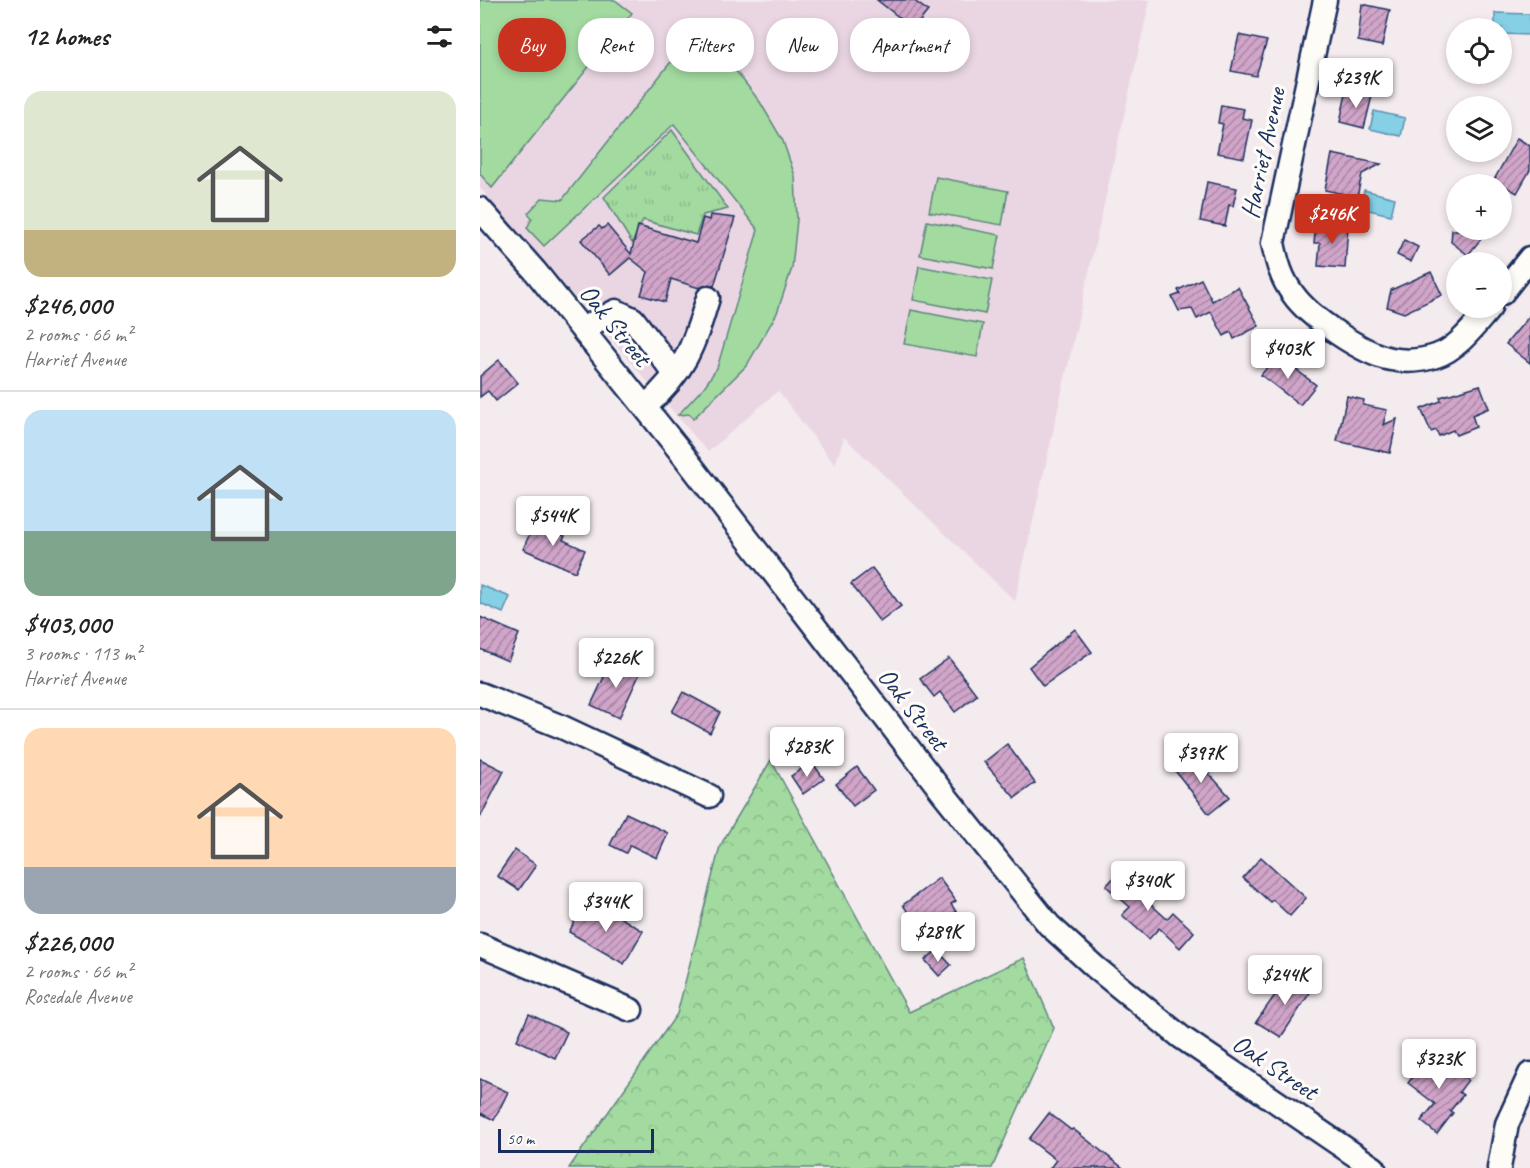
<!DOCTYPE html>
<meta charset="utf-8">
<style>
body{margin:0;font-family:Caveat,sans-serif;background:#f2f2f2;color:#222;height:100vh;display:flex;flex-direction:column;font-size:22px;white-space:nowrap}
*{box-sizing:border-box;margin:0}
p{font-size:20px;color:#767676}
.icon{flex:none;width:33px;height:33px;fill:none;stroke:currentColor;stroke-width:2;stroke-linecap:round;stroke-linejoin:round}
.map{position:relative;flex:1;overflow:hidden}
.panel{display:flex;flex-direction:column;background:#fff;width:480px}
.panel>*{flex:none}
.banner{position:absolute;left:18px;top:18px;width:570px;height:54px;display:flex;gap:12px}
.tools{position:absolute;left:966px;top:18px;display:grid;gap:12px}
.tools a{display:grid;place-items:center;width:66px;height:66px;border-radius:50%;background:#fff;box-shadow:0 3px 9px #0003;font-size:30px}
.scale{position:absolute;left:18px;bottom:15px;width:156px;box-sizing:border-box;padding-left:6px;border:3px solid #1b2f5e;border-top:0;font-size:16px;line-height:21px;white-space:nowrap;color:#1b2f5e;-webkit-text-stroke:4px #fdfcf7;paint-order:stroke}
.price{position:absolute;translate:-50% -51px;padding:0 14px;border-radius:6px;background:#fff;color:#222;font-size:20px;line-height:39px;filter:drop-shadow(0 2px 3px #0008)}
.price::after{content:'';position:absolute;left:50%;top:36px;width:18px;height:14px;margin-left:-9px;background:inherit;clip-path:polygon(0 0,100% 0,50% 100%)}
.price.current{background:#c8321e;color:#fff}
ul{padding:0;list-style:none}
li{display:grid;align-content:center;gap:12px;height:318px;padding:0 24px}
li+li{border-top:2px solid #e0e0e0}
li span{display:grid;place-items:center;height:186px;border-radius:18px;color:#555}
li>.icon{margin-inline-start:auto}
span .icon{width:108px;height:108px;fill:#fffc;stroke-width:1}
li b{font-size:26px}
h2{display:flex;justify-content:space-between;align-items:center;height:72px;padding:0 24px;font-size:26px}
.chip{padding:0 21px;border-radius:24px;background:#fff;box-shadow:0 3px 9px #0003;font-size:21px;line-height:54px}
.chip.current{background:#c8321e;color:#fff}
main{display:flex;flex:1;min-height:0}
.map>svg:first-child{display:block}
.built{fill:#ead6e3}
.grass{fill:#a2da9f;stroke:#5e847e;stroke-width:1.5}
.forest{fill:url(#forest-crowns);stroke:#5e847e;stroke-width:1.5}
.park{fill:url(#park-tufts);stroke:#5e847e;stroke-width:1.5}
.water{fill:#85d0e5;stroke:#5b90af;stroke-width:1.5}
.building{fill:url(#building-hatch);stroke:#1b2f5e;stroke-width:1.5}
.lines{fill:none;stroke-linecap:round;stroke-linejoin:round}
.minor-casing{stroke:#1b2f5e;stroke-width:27}
.minor{stroke:#fdfcf7;stroke-width:22}
.labels{text-anchor:middle;dominant-baseline:central;stroke-width:6;stroke-linejoin:round;paint-order:stroke}
.street-label{font-size:26px;fill:#1b2f5e;stroke:#fdfcf7}
</style>
<main>
<section class="panel">
<h2>12 homes<svg class="icon" aria-label="filters" viewBox="0 0 24 24"><path d="M4 7h16M4 17h16"/><circle cx="9" cy="7" r="2"/><circle cx="15" cy="17" r="2"/></svg></h2>
<ul>
<li><span style="background:linear-gradient(#dfe7d0 75%,#c2b280 0)"><svg class="icon" aria-label="home" viewBox="0 0 24 24"><path d="M3 11l9-7 9 7M6 9v11h12V9"/></svg></span><div><b>$246,000</b><p>2 rooms · 66 m²</p><p>Harriet Avenue</p></div></li>
<li><span style="background:linear-gradient(#bfe0f5 65%,#7fa58c 0)"><svg class="icon" aria-label="home" viewBox="0 0 24 24"><path d="M3 11l9-7 9 7M6 9v11h12V9"/></svg></span><div><b>$403,000</b><p>3 rooms · 113 m²</p><p>Harriet Avenue</p></div></li>
<li><span style="background:linear-gradient(#ffd9b3 75%,#9aa5b1 0)"><svg class="icon" aria-label="home" viewBox="0 0 24 24"><path d="M3 11l9-7 9 7M6 9v11h12V9"/></svg></span><div><b>$226,000</b><p>2 rooms · 66 m²</p><p>Rosedale Avenue</p></div></li>
</ul>
</section>
<div class="map">
<svg width="1050" height="1168" viewBox="0 0 1050 1168">
<defs>
<pattern id="forest-crowns" width="20" height="18" patternUnits="userSpaceOnUse" patternTransform="scale(1.5)"><rect width="20" height="18" fill="#a2da9f"/><path d="M2 6a3 3 0 1 1 6 0M12 15a3 3 0 1 1 6 0" fill="none" stroke="#8bbb8b"/></pattern>
<pattern id="park-tufts" width="24" height="20" patternUnits="userSpaceOnUse" patternTransform="scale(1.5)"><rect width="24" height="20" fill="#a2da9f"/><path d="M3 7l-1-3M5 7V3M7 7l1-3M15 17l-1-3M17 17v-4M19 17l1-3" fill="none" stroke="#8bbb8b"/></pattern>
<pattern id="building-hatch" width="6" height="6" patternUnits="userSpaceOnUse" patternTransform="scale(1.5)"><rect width="6" height="6" fill="#d1a5c9"/><path d="M-1 1l2-2M0 6l6-6M5 7l2-2" fill="none" stroke="#a987a6"/></pattern>
</defs>
<rect width="100%" height="100%" fill="#f4ebee"/>
<filter id="ink" filterUnits="userSpaceOnUse"><feTurbulence type="fractalNoise" baseFrequency=".0167" numOctaves="2"/><feDisplacementMap in="SourceGraphic" scale="12" xChannelSelector="R" yChannelSelector="G"/><feConvolveMatrix kernelMatrix="1 2 1 2 8 2 1 2 1" color-interpolation-filters="sRGB"/></filter>
<g filter="url(#ink)">
<polygon class="built" points="0,0 670,0 535,601 364,437 355,465 298,391 228,452 0,188"/>
<g class="grass">
<polygon points="0,0 135,0 152,13 12,188 0,174"/>
<polygon points="202,26 249,62 280,102 303,141 315,176 317,220 312,268 297,313 267,365 213,419 210,414 198,415 224,387 237,368 278,230 194,124 64,246 47,228 52,218 48,213 62,198 82,200 201,49 189,39"/>
<polygon points="456,177 528,191 522,225 449,212"/>
<polygon points="447,221 520,235 513,269 440,255"/>
<polygon points="439,266 512,280 505,314 433,300"/>
<polygon points="431,310 503,324 497,357 424,344"/>
</g>
<polygon class="forest" points="291,760 429,1012 544,958 574,1028 512,1168 89,1168 197,1014 240,846"/>
<polygon class="park" points="192,130 248,209 223,215 216,235 163,220 152,243 124,197"/>
<g class="water">
<polygon points="1015,13 1050,14 1050,35 1022,34 1022,28 1015,28"/>
<polygon points="894,111 925,118 921,136 890,129"/>
<polygon points="884,190 915,198 911,215 880,208"/>
<polygon points="0,585 30,597 23,613 0,603"/>
</g>
<g class="building">
<polygon points="397,0 433,0 448,11 434,29"/>
<polygon points="882,4 910,10 902,46 878,41"/>
<polygon points="759,35 787,41 776,76 751,71"/>
<polygon points="867,89 892,96 884,128 860,122"/>
<polygon points="741,105 764,109 762,118 772,120 764,158 737,153 743,124 738,123"/>
<polygon points="1037,138 1050,146 1050,170 1037,193 1014,180"/>
<polygon points="852,154 901,164 882,174 877,197 845,190"/>
<polygon points="727,182 757,188 753,206 749,205 745,226 720,221"/>
<polygon points="230,215 255,218 234,286 226,285 219,288 191,279 185,302 161,295 168,272 150,258 130,275 101,240 119,226 122,229 127,225 151,254 158,226 216,243 223,218 229,220"/>
<polygon points="836,224 868,226 865,268 838,266 840,243 834,243"/>
<polygon points="972,230 1008,230 988,255 971,242"/>
<polygon points="924,240 938,247 931,262 917,255"/>
<polygon points="951,272 962,295 924,313 907,307 911,290"/>
<polygon points="721,279 732,301 758,287 779,326 754,339 751,332 744,336 731,312 717,319 712,309 699,311 692,297 700,294 698,290"/>
<polygon points="1050,315 1050,363 1026,344"/>
<polygon points="797,355 836,385 820,405 781,375"/>
<polygon points="19,360 38,383 16,401 8,391 0,397 0,376"/>
<polygon points="1000,385 1009,408 992,415 996,427 976,435 973,430 959,436 956,430 951,432 941,409 961,401 960,397"/>
<polygon points="867,396 884,400 883,405 907,410 903,425 917,419 910,453 857,441"/>
<polygon points="55,522 85,536 83,540 105,550 95,572 43,549"/>
<polygon points="392,568 421,606 400,622 371,584"/>
<polygon points="0,617 39,634 28,661 0,649"/>
<polygon points="595,629 612,652 563,686 549,667"/>
<polygon points="469,658 497,695 475,712 460,692 454,697 440,679"/>
<polygon points="132,660 160,673 139,718 111,705"/>
<polygon points="203,692 240,712 230,733 192,712"/>
<polygon points="527,744 555,783 535,798 504,762"/>
<polygon points="711,753 750,797 729,814 693,768"/>
<polygon points="0,759 24,771 0,818"/>
<polygon points="332,762 344,779 323,794 311,776"/>
<polygon points="377,767 394,790 373,806 356,784"/>
<polygon points="146,813 188,833 177,858 150,845 146,853 130,845"/>
<polygon points="35,850 56,865 39,890 17,876"/>
<polygon points="781,857 826,898 810,916 793,900 790,902 763,878"/>
<polygon points="641,870 659,886 655,890 687,919 693,912 714,932 700,948 679,928 669,939 642,915 650,907 626,886"/>
<polygon points="459,878 476,901 471,904 477,913 444,936 423,905"/>
<polygon points="105,903 125,915 128,910 163,931 144,964 89,932"/>
<polygon points="457,950 471,965 459,976 445,960"/>
<polygon points="810,974 833,988 801,1037 776,1022"/>
<polygon points="49,1014 87,1032 75,1058 37,1040"/>
<polygon points="953,1052 988,1080 979,1092 983,1095 970,1111 973,1113 957,1134 941,1121 955,1104 928,1083"/>
<polygon points="0,1079 28,1092 14,1120 0,1113"/>
<polygon points="569,1113 591,1130 593,1129 643,1168 570,1168 576,1160 549,1139"/>
</g>
<g class="lines">
<defs>
<g id="minor">
<path d="M845,0L793,243C797,262 801,278 813,294C829,317 883,354 911,359C926,362 941,361 956,356C978,349 995,325 1010,308"/>
<polyline points="0,209 55,271 200,451 463,793 569,925 615,967 701,1037 894,1168"/>
<polyline points="1022,293 1050,258"/>
<polyline points="102,329 136,311 153,319 195,374"/>
<path d="M165,407C205,371 213,348 228,298"/>
<polyline points="0,694 82,727 229,796"/>
<polyline points="0,945 151,1010"/>
<polyline points="1019,1168 1027,1124 1050,1074"/>
</g>
</defs>
<use href="#minor" class="minor-casing"/>
<use href="#minor" class="minor"/>
</g>
</g>
<g class="labels">
<g class="street-label">
<text transform="translate(783 153) rotate(-78)">Harriet Avenue</text>
<text transform="translate(135 325) rotate(51)">Oak Street</text>
<text transform="translate(433 709) rotate(52)">Oak Street</text>
<text transform="translate(795 1067) rotate(34)">Oak Street</text>
</g>
</g>
</svg>
<div class="tools">
<a><svg class="icon" aria-label="locate" viewBox="0 0 24 24"><circle cx="12" cy="12" r="6"/><path d="M12 2v4M12 18v4M2 12h4M18 12h4"/></svg></a>
<a><svg class="icon" aria-label="layers" viewBox="0 0 24 24"><path d="M12 4l9 5-9 5-9-5zM3 14l9 5 9-5"/></svg></a>
<a>+</a>
<a>−</a>
</div>
<div class="scale">50 m</div>
<b class="price" style="left:876px;top:109px">$239K</b>
<b class="price current" style="left:852px;top:245px">$246K</b>
<b class="price" style="left:808px;top:380px">$403K</b>
<b class="price" style="left:73px;top:547px">$544K</b>
<b class="price" style="left:136px;top:689px">$226K</b>
<b class="price" style="left:327px;top:778px">$283K</b>
<b class="price" style="left:721px;top:784px">$397K</b>
<b class="price" style="left:668px;top:912px">$340K</b>
<b class="price" style="left:126px;top:933px">$344K</b>
<b class="price" style="left:458px;top:963px">$289K</b>
<b class="price" style="left:805px;top:1006px">$244K</b>
<b class="price" style="left:959px;top:1090px">$323K</b>
<div class="banner">
<a class="chip current">Buy</a>
<a class="chip">Rent</a>
<a class="chip">Filters</a>
<a class="chip">New</a>
<a class="chip">Apartment</a>
</div>
</div>
</main>
